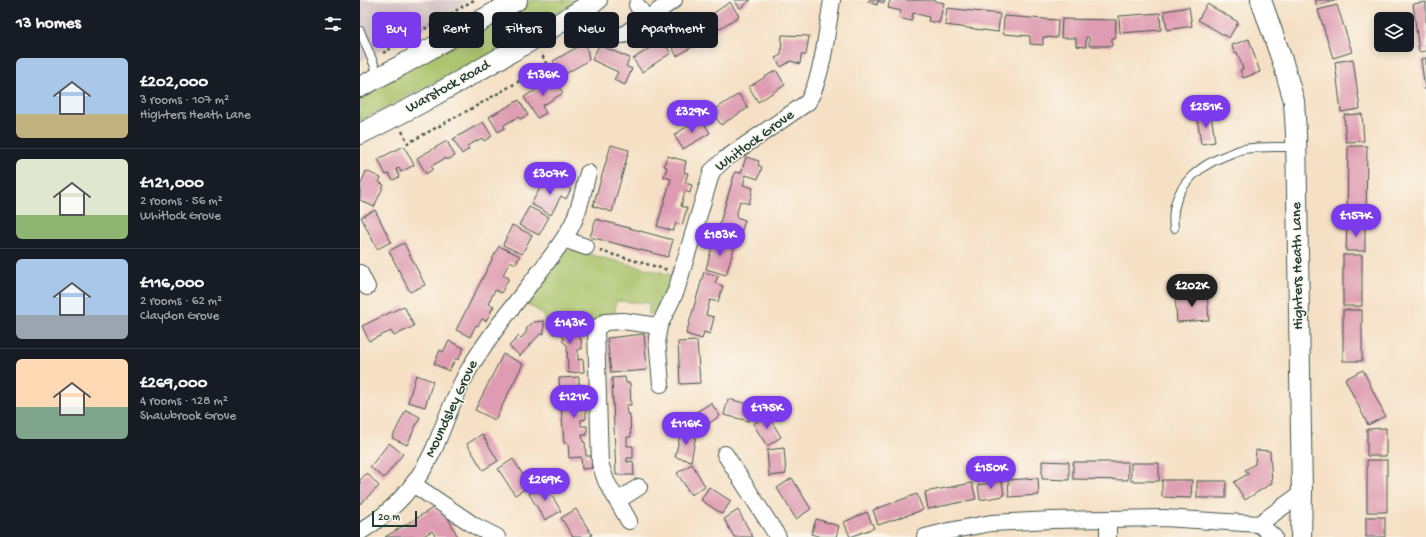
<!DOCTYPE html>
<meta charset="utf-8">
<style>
body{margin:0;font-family:"Gochi Hand",sans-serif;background:#242831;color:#f1f3f6;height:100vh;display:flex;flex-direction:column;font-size:15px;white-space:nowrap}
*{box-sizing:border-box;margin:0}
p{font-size:13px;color:#9ea1a6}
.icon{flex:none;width:22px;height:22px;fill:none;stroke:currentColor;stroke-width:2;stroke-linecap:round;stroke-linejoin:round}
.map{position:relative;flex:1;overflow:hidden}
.details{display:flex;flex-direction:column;background:#171b24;width:360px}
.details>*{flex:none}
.banner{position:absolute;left:12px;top:12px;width:380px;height:36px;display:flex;gap:8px}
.tools{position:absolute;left:1014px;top:12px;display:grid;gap:8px}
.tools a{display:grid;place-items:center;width:40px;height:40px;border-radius:6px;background:#171b24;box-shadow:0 2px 10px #0003;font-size:20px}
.scale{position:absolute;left:12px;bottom:10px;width:45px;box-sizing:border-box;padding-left:4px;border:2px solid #1f3d34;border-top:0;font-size:11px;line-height:14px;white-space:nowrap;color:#1f3d34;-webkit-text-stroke:3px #fbf7ec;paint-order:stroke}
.price{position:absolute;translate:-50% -34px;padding:0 9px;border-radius:14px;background:#7c3aed;color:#fff;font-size:13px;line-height:26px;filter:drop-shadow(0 1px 2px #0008)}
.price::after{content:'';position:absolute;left:50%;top:24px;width:12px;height:9px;margin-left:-6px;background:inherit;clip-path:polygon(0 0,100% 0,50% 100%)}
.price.current{background:#222;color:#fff}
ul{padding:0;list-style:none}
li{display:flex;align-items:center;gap:12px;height:100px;padding:0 16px}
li+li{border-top:1px solid #363941}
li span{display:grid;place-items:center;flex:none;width:112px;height:80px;border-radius:6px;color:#555}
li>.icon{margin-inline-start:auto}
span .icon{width:48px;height:48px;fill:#fffc;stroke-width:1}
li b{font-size:17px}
h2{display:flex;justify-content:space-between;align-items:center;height:48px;padding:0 16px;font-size:17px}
.pill{padding:0 14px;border-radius:6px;background:#171b24;box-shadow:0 2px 10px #0003;font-size:14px;line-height:36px}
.pill.current{background:#7c3aed;color:#fff}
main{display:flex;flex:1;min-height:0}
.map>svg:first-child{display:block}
.industrial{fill:#d2bec2}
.green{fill:#a7c167;stroke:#637f4e}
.building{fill:#de9bb1}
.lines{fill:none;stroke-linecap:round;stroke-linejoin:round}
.service-casing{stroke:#3f554a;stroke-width:10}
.minor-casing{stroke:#3f554a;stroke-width:18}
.tertiary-casing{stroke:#3f554a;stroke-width:22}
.path{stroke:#3f554a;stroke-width:2.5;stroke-dasharray:3 3;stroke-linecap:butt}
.service{stroke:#fff;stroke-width:8}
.minor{stroke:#fff;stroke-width:16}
.tertiary{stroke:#fff;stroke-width:20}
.labels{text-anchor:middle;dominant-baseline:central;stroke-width:3;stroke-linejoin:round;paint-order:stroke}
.street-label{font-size:15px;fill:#1f3d34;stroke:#fbf7ec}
</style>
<main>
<section class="details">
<h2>13 homes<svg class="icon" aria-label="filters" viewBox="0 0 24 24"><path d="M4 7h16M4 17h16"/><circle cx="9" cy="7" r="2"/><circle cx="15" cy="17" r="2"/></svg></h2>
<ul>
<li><span style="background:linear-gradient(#a9c7e8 70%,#c2b280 0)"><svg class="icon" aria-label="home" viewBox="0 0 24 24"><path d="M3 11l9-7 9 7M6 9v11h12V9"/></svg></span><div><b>£202,000</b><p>3 rooms · 107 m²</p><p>Highters Heath Lane</p></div></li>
<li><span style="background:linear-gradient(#dfe7d0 70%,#8fb573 0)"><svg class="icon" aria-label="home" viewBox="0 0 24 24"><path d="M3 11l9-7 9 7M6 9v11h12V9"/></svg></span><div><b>£121,000</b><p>2 rooms · 56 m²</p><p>Whitlock Grove</p></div></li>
<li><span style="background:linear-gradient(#a9c7e8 70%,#9aa5b1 0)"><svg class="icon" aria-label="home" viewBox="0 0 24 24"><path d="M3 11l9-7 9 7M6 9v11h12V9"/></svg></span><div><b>£116,000</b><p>2 rooms · 62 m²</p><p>Claydon Grove</p></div></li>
<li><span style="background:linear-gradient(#ffd9b3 60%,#7fa58c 0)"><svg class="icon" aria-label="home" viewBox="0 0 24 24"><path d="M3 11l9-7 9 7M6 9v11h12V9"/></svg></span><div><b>£269,000</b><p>4 rooms · 128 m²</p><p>Shawbrook Grove</p></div></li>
</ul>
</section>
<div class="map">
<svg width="1066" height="537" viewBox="0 0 1066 537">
<rect width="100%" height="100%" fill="#fbf7ec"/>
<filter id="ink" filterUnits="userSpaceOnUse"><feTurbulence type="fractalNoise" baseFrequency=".025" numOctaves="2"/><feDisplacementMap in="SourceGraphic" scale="8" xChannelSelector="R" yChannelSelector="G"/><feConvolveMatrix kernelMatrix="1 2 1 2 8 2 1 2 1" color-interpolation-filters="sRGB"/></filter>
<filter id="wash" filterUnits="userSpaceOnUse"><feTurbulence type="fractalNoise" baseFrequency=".012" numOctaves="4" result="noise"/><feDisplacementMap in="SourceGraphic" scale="16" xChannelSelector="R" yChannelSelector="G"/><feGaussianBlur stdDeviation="0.9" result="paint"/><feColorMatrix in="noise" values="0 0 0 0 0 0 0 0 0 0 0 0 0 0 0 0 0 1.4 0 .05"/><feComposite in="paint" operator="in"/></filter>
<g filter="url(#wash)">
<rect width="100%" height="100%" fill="#f5e0c5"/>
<polygon class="industrial" points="0,0 110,0 66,27 0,61"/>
<g class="green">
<polygon points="171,0 218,0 160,38 0,121 0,92 96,43"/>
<path d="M212,250L312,275C307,290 304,308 289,315V303L256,301L255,313L244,315L230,326L215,325L206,317L203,320L184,321V315L163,301L205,251Z"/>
</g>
<g id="blocks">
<g class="building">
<polygon points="374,0 391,0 380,8"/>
<polygon points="509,0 525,0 524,3 518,1 517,5 508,2"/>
<polygon points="530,0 571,0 584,3 579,23 568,21 569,17 553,13 551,21 539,18 541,11 528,8"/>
<polygon points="955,0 977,0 957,6"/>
<polygon points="370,2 379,16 351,34 342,21"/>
<polygon points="1066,2 1066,51 1059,52 1053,4"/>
<polygon points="847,4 878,22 869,38 838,20"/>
<polygon points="977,5 992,52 973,58 958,10"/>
<polygon points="829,7 832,26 807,30 804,11"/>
<polygon points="587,8 640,14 638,32 585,25"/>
<polygon points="800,13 801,30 760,33 759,16"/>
<polygon points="644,16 698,20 697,38 683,37 683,45 670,44 670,36 643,34"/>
<polygon points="702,19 756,20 755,38 752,38 752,46 729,46 729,37 726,37 726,47 716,46 716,38 701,38"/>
<polygon points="336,25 345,39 317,56 309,42"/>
<polygon points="422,35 449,36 446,55 441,55 440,64 431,61 421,67 415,58 421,55"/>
<polygon points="889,39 900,72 883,78 880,70 883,69 877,52 874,53 872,45"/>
<polygon points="302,40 311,53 282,72 273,59"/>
<polygon points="226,42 229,60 202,76 193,61"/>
<polygon points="239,45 270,58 266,66 272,69 265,85 254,80 258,72 232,60"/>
<polygon points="1066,58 1066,90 1065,90 1061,59"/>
<polygon points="993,59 1000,109 981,112 975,62"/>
<polygon points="416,70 425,85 398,102 389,87"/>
<polygon points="194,79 203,93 182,106 186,113 177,118 164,97"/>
<polygon points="379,94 388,108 361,125 352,111"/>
<polygon points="159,100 168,115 160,119 158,117 144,125 145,128 138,132 129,117"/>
<polygon points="851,114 855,142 841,144 837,116"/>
<polygon points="1002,114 1004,141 986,142 984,115"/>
<polygon points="341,118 350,133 323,149 314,135"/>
<polygon points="123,122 132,136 124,141 122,138 107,146 109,149 102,154 93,139"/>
<polygon points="87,141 95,156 87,160 86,158 71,166 73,169 66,174 57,158"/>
<polygon points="251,145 269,150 252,212 233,206"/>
<polygon points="44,146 54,165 41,172 39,168 36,169 39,177 33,180 29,174 26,175 18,159"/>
<polygon points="988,146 1007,146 1006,221 987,221"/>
<polygon points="307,156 326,161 324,172 328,173 325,183 332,185 330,193 325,191 321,206 327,208 322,225 316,223 313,231 297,226 311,179 304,177 307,167 304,166"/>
<polygon points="386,157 399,161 398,165 402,167 398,179 386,175 383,185 393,188 389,204 380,201 376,217 385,220 380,236 372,234 370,241 356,236 375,172 381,173"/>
<polygon points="6,171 21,178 19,182 24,185 14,207 0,200 0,186"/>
<polygon points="190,177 211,189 206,199 201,196 191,215 171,204 182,185 185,187"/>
<polygon points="169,207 189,217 179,235 159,225"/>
<polygon points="15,210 31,242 17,249 1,217"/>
<polygon points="236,219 313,240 308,257 230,237"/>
<polygon points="152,225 172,235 162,254 143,245"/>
<polygon points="987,225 1005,225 1005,251 986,251"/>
<polygon points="354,239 375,245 366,275 346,269"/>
<polygon points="44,243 65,285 50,292 29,251"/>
<polygon points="139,246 160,256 156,264 150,261 143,275 149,278 141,293 135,290 128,304 134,306 126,321 122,319 118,326 116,325 110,337 96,330"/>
<rect x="983" y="255" width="19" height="51"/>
<polygon points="344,272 358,276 355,283 363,286 358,302 350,300 346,315 354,317 350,334 344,332 342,339 326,334"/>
<polygon points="847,293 849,320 817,322 815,295"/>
<polygon points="44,306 54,326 34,336 31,331 9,341 2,326"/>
<rect x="983" y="310" width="19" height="51"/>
<polygon points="192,320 203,320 210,326 209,328 221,339 222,349 218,349 218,360 223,359 224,372 208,373 207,345 202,341 204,339 200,334 193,334"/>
<polygon points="184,321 184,334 180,334 160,356 149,346 159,336 161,338 165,334 167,330 166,329 173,322"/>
<polygon points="284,334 287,370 251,373 247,338"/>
<polygon points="89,341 104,348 98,360 96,358 89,371 74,364 80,350 83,352"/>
<polygon points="337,341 340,383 320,384 318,342"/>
<polygon points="143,354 163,364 135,420 115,410"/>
<polygon points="1003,370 1025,416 1008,425 985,379"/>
<polygon points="56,375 73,381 65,407 48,402"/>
<polygon points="219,377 219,385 224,385 226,403 220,403 220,410 226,409 226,419 221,420 221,426 227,426 227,435 222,435 223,442 225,442 226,456 231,456 232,468 222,469 221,457 209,458 208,443 204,443 199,378"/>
<polygon points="265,377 266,383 270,383 271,405 266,405 267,414 270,414 271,437 267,437 267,446 273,446 273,458 267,458 267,462 273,461 274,475 256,475 252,378"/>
<polygon points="368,399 392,405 389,421 364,415"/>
<polygon points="351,403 360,416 339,430 330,416"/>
<polygon points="46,410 60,417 47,445 32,438"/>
<polygon points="408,415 421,437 407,446 393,424"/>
<polygon points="1026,428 1026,456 1007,456 1007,429"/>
<polygon points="321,431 336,435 331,461 315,457"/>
<polygon points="122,434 138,461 123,470 107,444"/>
<polygon points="29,443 43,454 24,478 10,467"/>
<polygon points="424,448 426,474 409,476 407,450"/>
<polygon points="896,450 910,451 912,483 885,500 874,482 888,474 885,470 895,464"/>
<polygon points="153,459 170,486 155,495 138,469"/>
<rect x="1007" y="460" width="20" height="52"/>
<polygon points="682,461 709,462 709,480 682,479"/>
<polygon points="713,462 768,462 768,480 713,479"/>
<rect x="771" y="463" width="28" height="18"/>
<polygon points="332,464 345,486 331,495 317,473"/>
<polygon points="7,473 19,486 0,504 0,480"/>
<polygon points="432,478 451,509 436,519 417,488"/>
<polygon points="678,478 679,495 649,497 648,480"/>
<polygon points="802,480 832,480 831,498 802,497"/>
<polygon points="642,481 644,496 620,500 618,485"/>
<rect x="837" y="481" width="29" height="17"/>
<polygon points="612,483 616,499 568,509 565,492"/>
<polygon points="185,484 201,511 185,520 169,494"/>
<polygon points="349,487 371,501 362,514 341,500"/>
<polygon points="557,494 563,510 518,525 513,510"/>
<polygon points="73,508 87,516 98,537 76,537 72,531 62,537 25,537"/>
<polygon points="216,509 232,535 229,537 213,537 201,518"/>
<polygon points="378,510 393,537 374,537 364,519"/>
<polygon points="507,512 514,528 490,537 484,522"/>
<rect x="1006" y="517" width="19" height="20"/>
<polygon points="456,519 479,526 476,537 461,537 451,534"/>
</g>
</g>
</g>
<g filter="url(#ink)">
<use href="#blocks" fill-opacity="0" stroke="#3f554a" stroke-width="1"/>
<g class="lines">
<defs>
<g id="service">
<polyline points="0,31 19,76"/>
<path d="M814,228C809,191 835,167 867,155C872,153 878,150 884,149C901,146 919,147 936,147"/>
</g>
<g id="minor">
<polyline points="277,5 286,19"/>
<polyline points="263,35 314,0"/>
<polyline points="204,239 226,247"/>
<polyline points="0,273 7,287"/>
<polyline points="299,326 297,338 301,384"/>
<polyline points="365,454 418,537"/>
<polyline points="53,484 115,526 137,537"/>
<polyline points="257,501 279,487"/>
<path d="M269,521L246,481L240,463L236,329L245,322L263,321L299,326L316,291L352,171L365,159L448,102C464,72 466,34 472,0"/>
<polyline points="899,524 914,537"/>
<path d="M0,532C32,512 58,484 74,449C86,421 95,392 111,366C131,332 157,302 181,270C192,256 203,242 212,225C220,209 223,191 228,173"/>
<polyline points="565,537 589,531 631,523 692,520 804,518 899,524 942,493"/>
<polyline points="748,537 748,520"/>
</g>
<g id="tertiary">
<polyline points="901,0 923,63 934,101 936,133 942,493 941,537"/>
<polyline points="0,87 40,66 157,0"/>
<polyline points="0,134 59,104 167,43 237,0"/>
</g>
</defs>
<use href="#service" class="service-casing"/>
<use href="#minor" class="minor-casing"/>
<use href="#tertiary" class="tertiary-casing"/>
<g class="path">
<polyline points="230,23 250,30"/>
<polyline points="23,53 114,0"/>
<polyline points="42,131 48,143 118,105 187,65 181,53"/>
<polyline points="240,251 308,270"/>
</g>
<use href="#service" class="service"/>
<use href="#minor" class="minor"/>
<use href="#tertiary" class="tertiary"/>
</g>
</g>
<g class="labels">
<g class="street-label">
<text transform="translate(88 87) rotate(-29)">Warstock Road</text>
<text transform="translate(395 141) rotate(-36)">Whitlock Grove</text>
<text transform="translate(938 266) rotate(-91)">Highters Heath Lane</text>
<text transform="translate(92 409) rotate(-65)">Moundsley Grove</text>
</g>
</g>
</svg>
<div class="tools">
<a><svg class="icon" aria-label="layers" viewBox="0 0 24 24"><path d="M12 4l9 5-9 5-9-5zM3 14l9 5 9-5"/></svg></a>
</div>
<div class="scale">20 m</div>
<b class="price" style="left:183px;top:97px">£136K</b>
<b class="price" style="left:846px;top:129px">£251K</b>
<b class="price" style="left:332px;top:134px">£329K</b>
<b class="price" style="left:190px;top:196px">£307K</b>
<b class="price" style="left:996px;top:238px">£157K</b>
<b class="price" style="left:360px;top:257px">£183K</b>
<b class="price current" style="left:832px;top:308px">£202K</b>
<b class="price" style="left:210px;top:345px">£143K</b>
<b class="price" style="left:214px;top:419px">£121K</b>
<b class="price" style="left:407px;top:430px">£175K</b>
<b class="price" style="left:326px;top:446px">£116K</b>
<b class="price" style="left:631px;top:490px">£150K</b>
<b class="price" style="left:185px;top:502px">£269K</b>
<div class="banner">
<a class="pill current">Buy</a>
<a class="pill">Rent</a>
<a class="pill">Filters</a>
<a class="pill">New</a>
<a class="pill">Apartment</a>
</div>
</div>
</main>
